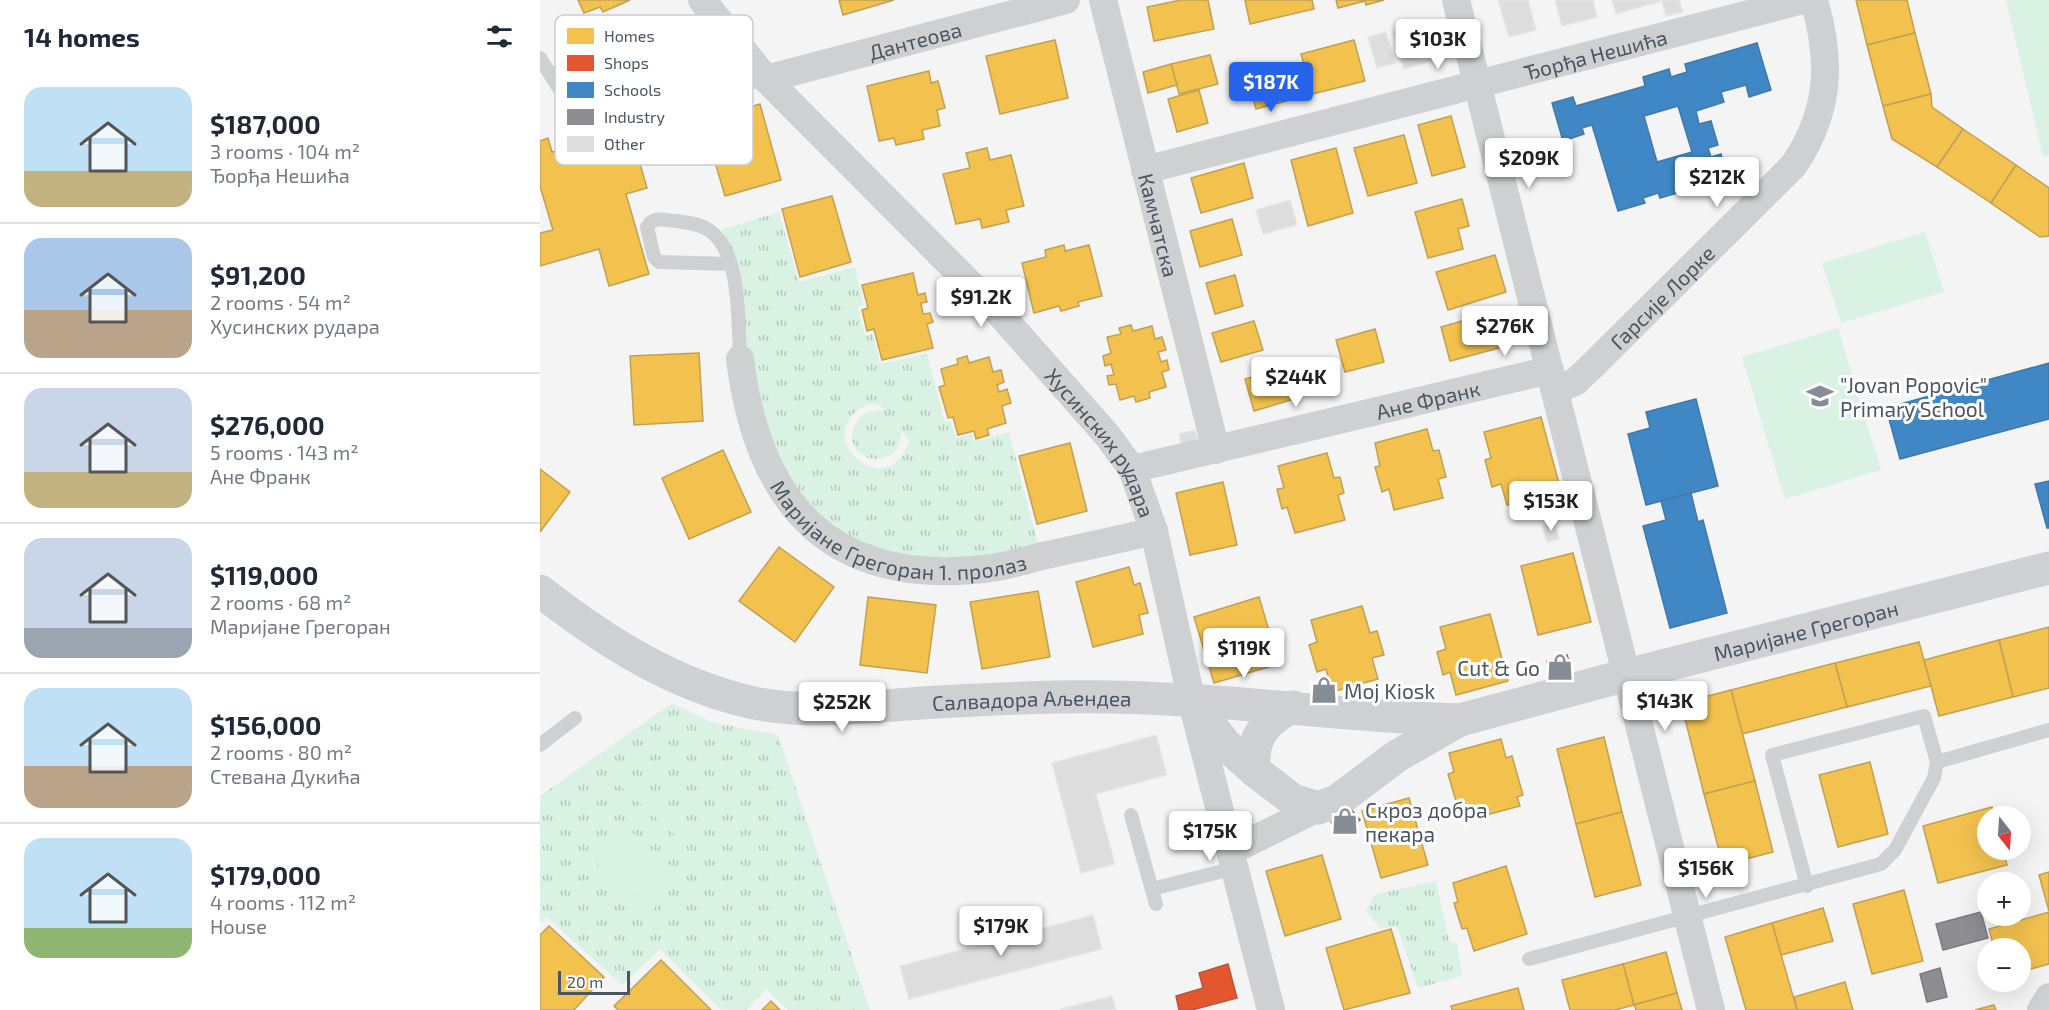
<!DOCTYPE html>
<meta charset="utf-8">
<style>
body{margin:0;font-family:"Exo 2",sans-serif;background:#f6f6f7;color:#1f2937;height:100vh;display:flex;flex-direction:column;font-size:22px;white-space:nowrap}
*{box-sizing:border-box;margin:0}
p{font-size:20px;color:#747a83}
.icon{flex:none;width:33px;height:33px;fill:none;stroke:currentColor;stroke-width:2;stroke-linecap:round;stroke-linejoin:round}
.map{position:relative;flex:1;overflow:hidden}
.drawer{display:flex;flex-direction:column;background:#fff;width:540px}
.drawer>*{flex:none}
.needle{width:39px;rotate:163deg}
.tools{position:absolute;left:1437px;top:806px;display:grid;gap:12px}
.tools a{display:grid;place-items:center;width:54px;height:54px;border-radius:50%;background:#fff;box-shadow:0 6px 24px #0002;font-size:30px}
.scale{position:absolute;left:18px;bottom:15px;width:72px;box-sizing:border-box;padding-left:6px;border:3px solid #4a5661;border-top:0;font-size:16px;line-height:21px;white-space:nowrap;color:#4a5661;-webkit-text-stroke:4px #fff;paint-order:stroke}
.price{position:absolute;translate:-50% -51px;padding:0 14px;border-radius:6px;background:#fff;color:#222;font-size:20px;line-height:39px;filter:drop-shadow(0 2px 3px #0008)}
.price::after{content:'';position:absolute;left:50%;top:36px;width:18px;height:14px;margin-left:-9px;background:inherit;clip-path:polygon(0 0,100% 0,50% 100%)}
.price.active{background:#2563eb;color:#fff}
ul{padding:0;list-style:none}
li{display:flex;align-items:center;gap:18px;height:150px;padding:0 24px}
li+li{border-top:2px solid #e0e1e3}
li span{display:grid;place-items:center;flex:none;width:168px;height:120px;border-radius:18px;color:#555}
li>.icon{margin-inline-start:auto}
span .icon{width:72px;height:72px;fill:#fffc;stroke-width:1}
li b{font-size:26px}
h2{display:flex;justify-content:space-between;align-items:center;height:72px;padding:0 24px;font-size:26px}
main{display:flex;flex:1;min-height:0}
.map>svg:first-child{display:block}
.grass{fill:url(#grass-tufts);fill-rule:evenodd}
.garden{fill:#d9f2e3}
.homes{fill:#f2c14e;stroke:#c0a154;stroke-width:1.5}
.shops{fill:#e4572e;stroke:#b6573d;stroke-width:1.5}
.schools{fill:#3f88c5;stroke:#4279a7;stroke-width:1.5;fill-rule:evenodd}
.industry{fill:#8d8d92;stroke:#797c83;stroke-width:1.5}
.building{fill:#ddddde;stroke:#e5e6e7;stroke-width:1.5}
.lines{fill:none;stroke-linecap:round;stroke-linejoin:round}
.lane{stroke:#ced0d2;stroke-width:14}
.street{stroke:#ced0d2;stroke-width:28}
.secondary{stroke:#ced0d4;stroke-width:33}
.labels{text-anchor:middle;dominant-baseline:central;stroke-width:6;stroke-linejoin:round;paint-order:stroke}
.street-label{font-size:21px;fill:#4a5661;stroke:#fff}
.poi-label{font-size:21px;fill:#4a5661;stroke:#fff;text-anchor:start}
.key{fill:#fff;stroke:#c9ccd0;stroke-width:1.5}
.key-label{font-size:16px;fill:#4a5661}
</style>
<main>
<section class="drawer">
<h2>14 homes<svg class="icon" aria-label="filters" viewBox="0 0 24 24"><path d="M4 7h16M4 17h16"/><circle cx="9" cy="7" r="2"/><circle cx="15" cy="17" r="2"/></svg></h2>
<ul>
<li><span style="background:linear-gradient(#bfe0f5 70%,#c2b280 0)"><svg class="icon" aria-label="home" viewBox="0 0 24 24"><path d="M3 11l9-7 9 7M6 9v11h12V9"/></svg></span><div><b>$187,000</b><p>3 rooms · 104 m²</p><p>Ђорђа Нешића</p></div></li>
<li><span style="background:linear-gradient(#a9c7e8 60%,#b9a48a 0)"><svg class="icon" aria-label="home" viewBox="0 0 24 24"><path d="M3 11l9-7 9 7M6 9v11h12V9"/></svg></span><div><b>$91,200</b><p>2 rooms · 54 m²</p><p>Хусинских рудара</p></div></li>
<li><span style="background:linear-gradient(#c9d6e8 70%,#c2b280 0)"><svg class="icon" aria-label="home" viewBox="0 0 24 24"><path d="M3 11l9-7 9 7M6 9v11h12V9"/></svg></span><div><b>$276,000</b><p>5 rooms · 143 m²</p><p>Ане Франк</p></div></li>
<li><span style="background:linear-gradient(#c9d6e8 75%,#9aa5b1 0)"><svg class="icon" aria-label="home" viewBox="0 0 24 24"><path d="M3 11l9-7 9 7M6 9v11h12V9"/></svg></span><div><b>$119,000</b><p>2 rooms · 68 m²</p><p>Маријане Грегоран</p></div></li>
<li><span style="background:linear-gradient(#bfe0f5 65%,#b9a48a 0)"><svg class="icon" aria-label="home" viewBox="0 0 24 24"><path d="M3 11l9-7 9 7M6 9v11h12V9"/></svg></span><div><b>$156,000</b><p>2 rooms · 80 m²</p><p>Стевана Дукића</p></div></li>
<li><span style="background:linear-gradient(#bfe0f5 75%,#8fb573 0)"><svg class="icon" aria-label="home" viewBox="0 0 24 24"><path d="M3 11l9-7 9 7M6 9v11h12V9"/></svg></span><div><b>$179,000</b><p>4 rooms · 112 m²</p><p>House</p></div></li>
</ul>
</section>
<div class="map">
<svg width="1509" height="1010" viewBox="0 0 1509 1010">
<defs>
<pattern id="grass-tufts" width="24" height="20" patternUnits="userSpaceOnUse" patternTransform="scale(1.5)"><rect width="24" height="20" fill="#d9f2e3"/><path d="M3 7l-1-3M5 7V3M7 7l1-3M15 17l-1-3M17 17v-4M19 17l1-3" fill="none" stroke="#b2c7bb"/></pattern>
</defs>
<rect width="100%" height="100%" fill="#f4f4f4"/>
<g class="grass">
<path d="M239,212L259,282L315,267L324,305L318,307L325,335L333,334L340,364L387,354L405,422L411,421L416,438L432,434L434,441L469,432L501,557H320L226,460L183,229ZM330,404L339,405L344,410C339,411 331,411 326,413C320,416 316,422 314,427C301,462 362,475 361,431L369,440C348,510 263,431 330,404Z"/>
<polygon points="132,703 170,722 238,735 330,1010 248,1010 226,989 207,1010 181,1010 120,949 82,985 7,917 0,923 0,796"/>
<polygon points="896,881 909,941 917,944 922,976 878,988 857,927 840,928 826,911 834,895"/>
</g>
<g class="garden">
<polygon points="1466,0 1509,0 1509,155 1503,157"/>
<polygon points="1385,232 1404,292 1301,323 1282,263"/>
<polygon points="1298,328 1341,470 1245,499 1202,357"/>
<polygon points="76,768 151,834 143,842 69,776"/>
<polygon points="87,828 142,876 112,911 56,863"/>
</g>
<g class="homes">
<polygon points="38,0 90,0 63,12 60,7 44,13"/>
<polygon points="299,0 354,0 303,15"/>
<polygon points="641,0 668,0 674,29 614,41 607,7"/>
<polygon points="705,0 772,0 774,9 710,24"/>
<polygon points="796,0 844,0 826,5 825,1 798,8"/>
<polygon points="1316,0 1367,0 1375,33 1327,45"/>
<polygon points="1375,33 1391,94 1343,106 1327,45"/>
<polygon points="515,40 528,98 460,114 446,56"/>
<polygon points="814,40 825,81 772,94 761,54"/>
<polygon points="670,55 678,84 639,94 631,64"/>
<polygon points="740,63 750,100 716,109 712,95 707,96 700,73"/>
<polygon points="631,64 637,85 608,93 603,72"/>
<polygon points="389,71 391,83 398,81 405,108 397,110 400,126 382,130 384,139 356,145 354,138 339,141 327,86"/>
<polygon points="659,90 668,123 637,132 628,99"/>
<polygon points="1391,94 1392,107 1423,129 1397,167 1352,139 1343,106"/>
<polygon points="220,104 241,180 185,196 163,121"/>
<polygon points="911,116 925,167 892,176 878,125"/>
<polygon points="90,129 107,188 86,194 109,274 69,286 59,249 0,266 0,233 13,230 0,186 0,141 8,138 12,152"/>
<polygon points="1423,129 1476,165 1451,203 1397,167"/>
<polygon points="864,135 877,183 828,196 814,148"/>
<polygon points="447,148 450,160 471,155 484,206 466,210 469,222 442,228 440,219 416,224 403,174 430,168 426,153"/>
<polygon points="796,148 813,213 768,226 751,160"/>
<polygon points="704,163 713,198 661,213 651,178"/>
<polygon points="1476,165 1509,188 1509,236 1500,237 1451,203"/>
<polygon points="292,196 311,262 260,277 242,209"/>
<polygon points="922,199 929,226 918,229 923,249 888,258 875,212"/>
<polygon points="692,219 702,255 660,267 650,231"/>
<polygon points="524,245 525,251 549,245 562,296 538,302 539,306 521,311 519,306 494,313 482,263 506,257 505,250"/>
<polygon points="955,255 966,292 908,310 896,272"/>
<polygon points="373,273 378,295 385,293 387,302 381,303 383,314 390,313 393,322 387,324 393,348 342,360 334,329 327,331 322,310 328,308 322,285"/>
<polygon points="695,275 703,306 675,314 666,283"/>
<polygon points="953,312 963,347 910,361 901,327"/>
<polygon points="714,321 723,350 681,362 672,333"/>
<polygon points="591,325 593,331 612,326 615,339 622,337 626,350 618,352 621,362 627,360 629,370 622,372 626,387 609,392 610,398 596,402 594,396 580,400 576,384 569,385 567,376 574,375 571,364 565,366 563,356 571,353 567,337 581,334 579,328"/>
<polygon points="835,329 844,362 805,372 796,340"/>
<polygon points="159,353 163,421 94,425 90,356"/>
<polygon points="427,356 429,363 449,357 453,372 461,370 464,382 457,385 459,392 467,389 471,403 462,406 466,423 447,429 449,435 436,439 434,431 418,435 413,417 408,418 399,387 405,385 401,369 418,364 417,359"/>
<polygon points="745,368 754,399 714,411 705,379"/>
<polygon points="1001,417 1021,491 967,505 961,484 952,487 945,460 951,458 944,432"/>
<polygon points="887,429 893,451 899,450 906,477 898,479 903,498 854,510 849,489 842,492 835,467 840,466 835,443"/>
<polygon points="530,443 547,511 497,524 479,456"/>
<polygon points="183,450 211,512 149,539 122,478"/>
<polygon points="787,453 794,478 800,477 804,493 798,495 805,520 755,533 747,507 742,509 737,489 744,488 738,466"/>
<polygon points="0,469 30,492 0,532"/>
<polygon points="683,482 697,545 650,555 636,493"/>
<polygon points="239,547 294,587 255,642 199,601"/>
<polygon points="1033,553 1051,622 998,635 981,566"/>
<polygon points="589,567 594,585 600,583 608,613 599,615 603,634 553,647 536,582"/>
<polygon points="498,591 510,657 442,669 430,602"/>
<polygon points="328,597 396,605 387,673 320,665"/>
<polygon points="719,597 739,664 674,683 654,617"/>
<polygon points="822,606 830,633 837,631 844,655 832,658 838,679 792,692 786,669 777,672 769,645 777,642 771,620"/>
<polygon points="950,614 968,681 916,695 910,672 903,675 897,652 906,649 900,627"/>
<polygon points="1509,627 1509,688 1473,697 1459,640"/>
<polygon points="1459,640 1473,697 1399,716 1384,660"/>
<polygon points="1379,642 1391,686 1307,707 1295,663"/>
<polygon points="1295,663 1307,707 1202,734 1191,690"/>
<polygon points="1191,690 1215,781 1164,794 1141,703"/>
<polygon points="1064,737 1082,812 1036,824 1017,749"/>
<polygon points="961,739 966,758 972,756 983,795 977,797 980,806 927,820 923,807 918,808 908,774 914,772 909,753"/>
<polygon points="1330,762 1348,834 1298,847 1279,775"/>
<polygon points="1215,781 1233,852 1183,865 1164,794"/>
<polygon points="869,798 888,865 841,878 822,811"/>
<polygon points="1452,807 1454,816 1448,816 1448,849 1463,849 1467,865 1398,883 1383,826"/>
<polygon points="1082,812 1101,885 1055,897 1036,824"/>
<polygon points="782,855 801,919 745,936 726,871"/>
<polygon points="966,866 987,934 934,951 927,928 922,929 914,903 918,902 913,883"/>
<polygon points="1509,872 1509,911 1499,875"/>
<polygon points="1364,890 1383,961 1332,974 1313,904"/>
<polygon points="1283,908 1293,941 1241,955 1232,923"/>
<polygon points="1509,912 1509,964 1480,972 1480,948 1454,948 1449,929"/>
<polygon points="1232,923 1257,1010 1206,1010 1185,937"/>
<polygon points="9,926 64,977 34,1010 0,1010 0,935"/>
<polygon points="851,929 870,993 804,1010 786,948"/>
<polygon points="1126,952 1137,993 1094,1005 1083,964"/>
<polygon points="121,960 171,1010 78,1010 74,1006"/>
<polygon points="1083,964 1094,1005 1075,1010 1030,1010 1022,980"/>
<polygon points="1305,982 1313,1010 1257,1010 1254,997"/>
<polygon points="978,988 984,1010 912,1010 911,1006"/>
<polygon points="1137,993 1142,1010 1096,1010 1094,1005"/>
<polygon points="231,1001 240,1010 222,1010"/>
<polygon points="1454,1005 1456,1010 1435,1010"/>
</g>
<g class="shops">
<polygon points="1027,655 1032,673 1012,678 1007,661"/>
<polygon points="809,807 820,820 802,835 791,822"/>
<polygon points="688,964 697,998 652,1010 639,1010 636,996 663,988 659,973"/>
</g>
<g class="schools">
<path d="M1217,43L1231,90L1209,97L1206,85L1181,92L1184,102L1156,111L1159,124L1171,121L1178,145L1168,148L1171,157L1181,154L1188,178L1120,198L1118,193L1103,198L1105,203L1078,211L1052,125L1042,128L1044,134L1023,141L1012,103L1033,97L1036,106L1105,86L1103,77L1129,69L1131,77L1147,72L1145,64ZM1138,106L1152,152L1117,162L1104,116Z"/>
<polygon points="1509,363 1509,419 1360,459 1346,408"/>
<polygon points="1156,399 1178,486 1106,505 1088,434 1110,428 1106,412"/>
<polygon points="1509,481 1509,528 1507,528 1495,484"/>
<polygon points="1151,493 1158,522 1163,520 1187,613 1130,628 1103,526 1126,520 1121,501"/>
</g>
<g class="industry">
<polygon points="1441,912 1448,938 1403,950 1396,924"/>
<polygon points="1400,968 1407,997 1387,1002 1380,974"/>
</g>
<g class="building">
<polygon points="958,0 988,0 996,30 969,37"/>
<polygon points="1015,0 1053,0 1057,17 1022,26"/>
<polygon points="1072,0 1120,0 1121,1 1076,14"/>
<polygon points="1122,0 1139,0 1143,12 1126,16"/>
<polygon points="888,22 899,59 864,69 853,32"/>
<polygon points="846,32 855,63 837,68 828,37"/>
<polygon points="750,200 757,225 723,234 716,210"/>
<polygon points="655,430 659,442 642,447 639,434"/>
<polygon points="1015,522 1019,539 1007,542 1002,526"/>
<polygon points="616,735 627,775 556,794 575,864 541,873 512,763"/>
<polygon points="553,915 562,949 369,999 360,966"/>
<polygon points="572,996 576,1010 521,1010 521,1009"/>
</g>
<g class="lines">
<g class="lane">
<path d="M0,58C23,93 22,105 65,118L226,79"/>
<path d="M191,264L119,262L114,257L107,227C113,216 125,220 136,221C147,223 158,223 167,229C202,249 198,324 200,359"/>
<polyline points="0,745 35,718"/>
<polyline points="1397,762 1509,730"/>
<polyline points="591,815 616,904"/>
<polyline points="612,889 695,868"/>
<polyline points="989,959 1341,864 1355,850 1394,778 1397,762 1384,716 1232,755 1267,886"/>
</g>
<g class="street">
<path id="s1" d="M162,0L226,79L459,313L567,435L592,469L614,531L652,702L731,1010"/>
<path id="s2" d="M563,0L676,450"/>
<polyline points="916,0 1171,1010"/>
<path id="s3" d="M226,79L526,0"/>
<path id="s4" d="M605,170L1263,0"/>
<path id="s5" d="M200,359C218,505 291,586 444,569C464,567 483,561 502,556C539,548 577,540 614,531"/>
<path id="s6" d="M1016,389L1035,382L1051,367L1254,165C1290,111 1292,62 1274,0"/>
<path id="s7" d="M592,469L1010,370"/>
<polyline points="691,851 778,808"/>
<polyline points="1501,1010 1509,997"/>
</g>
<g class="secondary">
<path id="s8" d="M0,591C65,641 132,685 214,703C268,714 327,707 381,703C445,699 508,696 572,697C688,699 804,716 920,720"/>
<path id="s9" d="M652,702L685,744L715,771L753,800L778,808L797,801L857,756L920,720L1087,675L1509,568"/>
<path d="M715,771C709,740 726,719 753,707"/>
</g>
</g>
<defs>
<symbol id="school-bare" viewBox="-9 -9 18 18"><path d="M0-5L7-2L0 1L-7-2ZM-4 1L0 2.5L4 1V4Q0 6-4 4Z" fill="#868d94" stroke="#fff" stroke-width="2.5" paint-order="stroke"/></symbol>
<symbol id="shop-bare" viewBox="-9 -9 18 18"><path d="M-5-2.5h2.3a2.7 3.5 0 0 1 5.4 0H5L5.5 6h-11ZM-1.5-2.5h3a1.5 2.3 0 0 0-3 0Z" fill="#868d94" stroke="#fff" stroke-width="2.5" paint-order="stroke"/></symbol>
</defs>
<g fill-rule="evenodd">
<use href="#school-bare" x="1261" y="377" width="38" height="38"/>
<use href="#shop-bare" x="1001" y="648" width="38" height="38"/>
<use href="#shop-bare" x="765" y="671" width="38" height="38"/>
<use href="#shop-bare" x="786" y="802" width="38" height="38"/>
</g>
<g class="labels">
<g class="street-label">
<text stroke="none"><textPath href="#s3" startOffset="154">Дантеова</textPath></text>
<text stroke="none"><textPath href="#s4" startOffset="465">Ђорђа Нешића</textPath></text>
<text stroke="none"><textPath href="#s2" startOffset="232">Камчатска</textPath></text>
<text stroke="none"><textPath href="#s6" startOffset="142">Гарсије Лорке</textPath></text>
<text stroke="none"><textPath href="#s7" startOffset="304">Ане Франк</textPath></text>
<text stroke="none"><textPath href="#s1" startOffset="598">Хусинских рудара</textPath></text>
<text stroke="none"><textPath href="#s5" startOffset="270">Маријане Грегоран 1. пролаз</textPath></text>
<text stroke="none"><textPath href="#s9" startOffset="693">Маријане Грегоран</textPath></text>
<text stroke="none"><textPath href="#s8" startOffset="522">Салвадора Аљендеа</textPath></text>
</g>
<g class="poi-label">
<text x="1300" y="384">"Jovan Popovic"<tspan x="1300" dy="24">Primary School</tspan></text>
<text x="1000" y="667" text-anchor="end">Cut &amp; Go</text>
<text x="804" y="690">Moj Kiosk</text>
<text x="825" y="809">Скроз добра<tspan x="825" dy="24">пекара</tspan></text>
</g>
</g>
<rect x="15" y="15" width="198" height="150" rx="9" class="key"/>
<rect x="27" y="28" width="27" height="16" fill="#f2c14e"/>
<rect x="27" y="55" width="27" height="16" fill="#e4572e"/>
<rect x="27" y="82" width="27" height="16" fill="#3f88c5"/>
<rect x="27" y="109" width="27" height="16" fill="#8d8d92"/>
<rect x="27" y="136" width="27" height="16" fill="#ddddde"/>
<g class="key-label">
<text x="64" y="42">Homes</text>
<text x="64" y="69">Shops</text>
<text x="64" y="96">Schools</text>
<text x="64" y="123">Industry</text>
<text x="64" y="150">Other</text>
</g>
</svg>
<div class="tools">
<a><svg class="needle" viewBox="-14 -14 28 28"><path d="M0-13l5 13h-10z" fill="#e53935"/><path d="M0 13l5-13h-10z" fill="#747a83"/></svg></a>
<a>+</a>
<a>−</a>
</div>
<div class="scale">20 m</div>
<b class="price" style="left:898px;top:70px">$103K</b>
<b class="price active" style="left:731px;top:113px">$187K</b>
<b class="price" style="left:989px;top:189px">$209K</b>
<b class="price" style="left:1177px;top:208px">$212K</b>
<b class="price" style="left:441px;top:328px">$91.2K</b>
<b class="price" style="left:965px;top:357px">$276K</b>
<b class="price" style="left:756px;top:408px">$244K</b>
<b class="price" style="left:1011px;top:532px">$153K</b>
<b class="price" style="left:704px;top:679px">$119K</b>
<b class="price" style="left:1125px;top:732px">$143K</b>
<b class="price" style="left:302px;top:733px">$252K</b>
<b class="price" style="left:670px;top:862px">$175K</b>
<b class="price" style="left:1166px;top:899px">$156K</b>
<b class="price" style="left:461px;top:957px">$179K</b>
</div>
</main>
